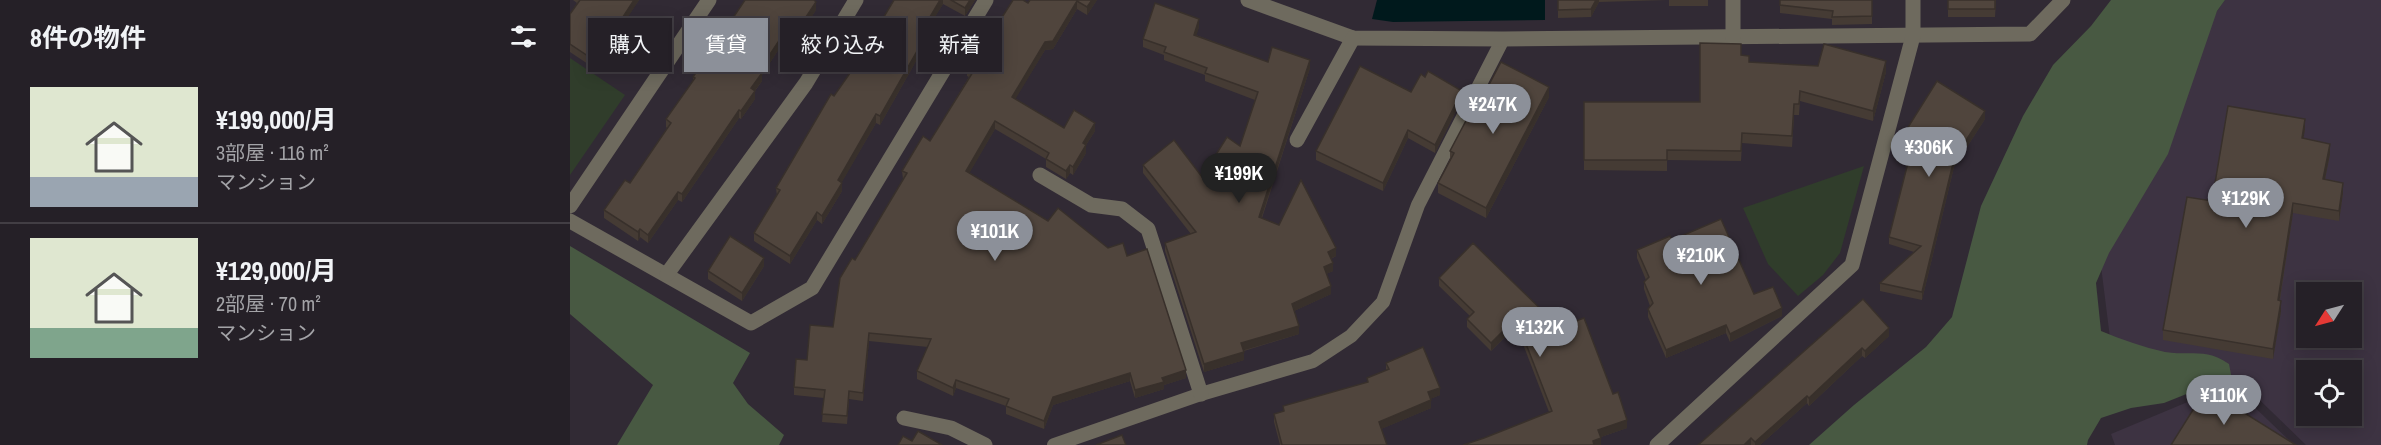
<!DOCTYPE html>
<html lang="ja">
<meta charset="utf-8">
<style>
body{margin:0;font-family:"Archivo Narrow","Noto Sans JP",sans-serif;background:#2d282f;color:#f1f3f6;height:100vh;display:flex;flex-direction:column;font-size:22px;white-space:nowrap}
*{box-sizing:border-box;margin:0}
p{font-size:20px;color:#a3a3a7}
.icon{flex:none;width:33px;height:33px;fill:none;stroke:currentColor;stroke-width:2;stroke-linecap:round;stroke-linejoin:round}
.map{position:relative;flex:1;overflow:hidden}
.drawer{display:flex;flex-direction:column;background:#252027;width:570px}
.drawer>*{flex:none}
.top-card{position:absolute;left:18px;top:18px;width:570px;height:54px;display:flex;gap:12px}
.needle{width:39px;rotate:234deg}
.fabs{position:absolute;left:1726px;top:282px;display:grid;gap:12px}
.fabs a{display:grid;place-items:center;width:66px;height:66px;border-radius:0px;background:#252027;box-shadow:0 3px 15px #0003,0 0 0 2px #423e44;font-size:30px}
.price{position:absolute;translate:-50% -51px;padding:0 14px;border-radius:21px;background:#8c9099;color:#fff;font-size:20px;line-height:39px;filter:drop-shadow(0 2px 3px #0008)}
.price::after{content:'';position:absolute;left:50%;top:36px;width:18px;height:14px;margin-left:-9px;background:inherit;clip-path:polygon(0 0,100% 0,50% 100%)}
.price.active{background:#222;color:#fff}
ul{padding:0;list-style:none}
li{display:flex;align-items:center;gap:18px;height:150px;padding:0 30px}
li+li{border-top:2px solid #423e44}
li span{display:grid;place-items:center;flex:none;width:168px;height:120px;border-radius:0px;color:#555}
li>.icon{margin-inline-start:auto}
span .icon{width:72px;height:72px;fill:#fffc;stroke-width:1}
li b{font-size:26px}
h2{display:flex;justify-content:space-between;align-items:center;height:72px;padding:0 30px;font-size:26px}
.pill{padding:0 21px;border-radius:0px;background:#252027;box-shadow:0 3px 15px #0003,0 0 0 2px #423e44;font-size:21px;line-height:54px}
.pill.active{background:#8c9099;color:#fff}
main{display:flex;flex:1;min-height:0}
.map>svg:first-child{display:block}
.built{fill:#3d3342;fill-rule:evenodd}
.green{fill:#303d2b}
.forest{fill:#485942}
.water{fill:#00191c}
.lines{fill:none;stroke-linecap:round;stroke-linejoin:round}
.lane{stroke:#6e6a5e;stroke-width:14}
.street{stroke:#6e6a5e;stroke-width:15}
.wall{fill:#453b34}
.shaded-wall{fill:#38302b}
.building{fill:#50453d;stroke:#38302b;stroke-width:1.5}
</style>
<main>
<section class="drawer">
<h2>8件の物件<svg class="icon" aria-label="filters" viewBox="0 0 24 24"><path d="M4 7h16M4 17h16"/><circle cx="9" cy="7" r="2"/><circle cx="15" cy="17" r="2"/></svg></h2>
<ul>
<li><span style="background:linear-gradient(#dfe7d0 75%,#9aa5b1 0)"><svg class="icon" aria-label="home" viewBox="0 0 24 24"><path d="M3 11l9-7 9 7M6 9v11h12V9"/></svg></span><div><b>¥199,000/月</b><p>3部屋 · 116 m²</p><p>マンション</p></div></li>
<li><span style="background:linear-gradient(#dfe7d0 75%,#7fa58c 0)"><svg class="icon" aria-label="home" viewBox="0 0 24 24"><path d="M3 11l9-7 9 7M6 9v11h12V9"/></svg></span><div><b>¥129,000/月</b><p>2部屋 · 70 m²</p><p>マンション</p></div></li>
</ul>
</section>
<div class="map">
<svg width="1811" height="445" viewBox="0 0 1811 445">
<rect width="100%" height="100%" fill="#312a34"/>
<g class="built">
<path d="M1655,0H1811V445H1736L1668,379L1544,370L1529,250L1647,11ZM1737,292H1782V338H1737ZM1737,370H1782V416H1737Z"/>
<polygon points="1675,398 1724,445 1545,445 1541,434 1620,401"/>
</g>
<g class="green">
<polygon points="0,58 55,95 0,175"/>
<polygon points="1294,166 1270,253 1253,275 1228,296 1198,264 1173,208"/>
</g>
<g class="forest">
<path d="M1541,0H1655L1647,11L1598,154L1539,253L1526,283L1531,331C1553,340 1573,347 1595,352C1621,356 1636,348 1659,364L1664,390L1650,397L1629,389L1594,403L1561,408L1531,418L1518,440L1517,445H1239L1284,405L1356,347L1382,317L1411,206L1453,116L1483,65L1521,26Z"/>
<polygon points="0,246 180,353 163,383 178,404 214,435 209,445 47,445 83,385 0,314"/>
</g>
<polygon class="water" points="807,0 975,0 975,20 823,22 802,19"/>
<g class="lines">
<polyline class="lane" points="484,445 631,394 743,361 781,336 813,302 848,205 933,39"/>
<g class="street">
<polyline points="678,0 783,38 933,39 1460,34 1493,0"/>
<polyline points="1163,37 1163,0"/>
<polyline points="727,140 783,38"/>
<polyline points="470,175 521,205 552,209 578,229 631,394"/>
<polyline points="0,206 139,0"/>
<polyline points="0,221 181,323 242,288 416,0"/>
<polyline points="97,274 236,83 286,0"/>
<polyline points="334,418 381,428 415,445"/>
<polyline points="1087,445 1282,265 1343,36 1343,0"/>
</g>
</g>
<g class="wall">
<polygon points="3,0 69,0 50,28 53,38 30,72 0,52 0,14 7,3"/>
<polygon points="324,0 405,0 395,16 373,4 357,29 359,38 310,125 306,123 271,183 272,191 252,224 247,220 220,264 184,241 184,233 207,196 206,188 280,73"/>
<polygon points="527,0 517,15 507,9 483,49 475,50 445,99 494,128 525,131 516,145 516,153 503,175 500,173 496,179 476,167 476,159 425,129 399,173 478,221 557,256 616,378 594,385 594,389 565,398 560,381 483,405 474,429 436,414 436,406 386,388 383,396 347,379 347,371 358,347 299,341 293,401 279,399 277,424 252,422 254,398 224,395 224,387 237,360 263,327 285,260 333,179 332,171 360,141 399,77 397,76 397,68 424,30 458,3"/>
<polygon points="988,0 1097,0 1029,2 1021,17 988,18"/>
<rect x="1099" y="0" width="39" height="6"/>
<polygon points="1210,0 1302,0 1302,24 1262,25 1262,19 1210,13"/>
<polygon points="1378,0 1426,0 1425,17 1378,17"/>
<polygon points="246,10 228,37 220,32 192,75 192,81 185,91 185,99 171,119 169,118 112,202 108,200 78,243 70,237 68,241 34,218 34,210 60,183 97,128 96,127 96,119 123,81 123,77"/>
<polygon points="629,27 626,35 698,62 740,68 692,218 766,256 761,259 763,271 756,274 761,294 724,311 729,334 674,351 674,360 634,372 595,251 595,243 621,234 573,173 573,165 632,177 670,146 685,100 635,81 635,75 594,60 594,55 573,47 573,39"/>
<polygon points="1171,55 1179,62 1316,72 1303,121 1230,101 1229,115 1224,115 1222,147 1172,143 1171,161 1097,160 1097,171 1014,170 1014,102 1130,102"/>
<polygon points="841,92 892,99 865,153 838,138 813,191 746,160 746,151"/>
<polygon points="979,97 916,218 868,193 868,183 880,159 880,151 911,100"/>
<polygon points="1415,119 1384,167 1352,300 1310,291 1310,283 1344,252 1319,244 1319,237 1340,154 1330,148 1330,140"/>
<polygon points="1735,129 1733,139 1760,154 1755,180 1773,193 1769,221 1723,213 1710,300 1711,311 1703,359 1593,340 1593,330 1642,201"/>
<polygon points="1102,240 1184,294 1212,316 1160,342 1156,333 1096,358 1078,317 1078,309 1080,306 1074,289 1074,282 1076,280 1067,258 1067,250"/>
<polygon points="903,243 1057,428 1031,437 1031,445 914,438 979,412 946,326 921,351 897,327 897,319 900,316 869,286 869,278"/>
<polygon points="194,266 172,301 138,279 138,271"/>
<polygon points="1293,299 1319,336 1295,358 1292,356 1239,406 1237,403 1190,445 1128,445"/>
<polygon points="816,363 870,395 860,399 861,408 811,429 817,445 710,445 704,422 704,414 713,411 713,406 797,383 797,378 816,371"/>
</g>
<g class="shaded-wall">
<polygon points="64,0 69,0 47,34 47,26"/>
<polygon points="370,0 373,0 373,4 354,35 354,27"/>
<polygon points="400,0 405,0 395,16 395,8"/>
<polygon points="522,0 527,0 517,15 517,7"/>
<polygon points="1026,0 1029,0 1029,2 1021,17 1021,9"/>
<polygon points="507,1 507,9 483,49 475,50 442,105 442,97 475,42"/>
<polygon points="246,2 246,10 228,37 228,29"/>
<polygon points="629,19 629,27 624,43 624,35"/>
<polygon points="220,24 220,32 192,75 192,81 181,96 181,88 189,71"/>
<polygon points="53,30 53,38 30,72 30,64"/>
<polygon points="359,30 359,38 310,125 310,116"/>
<polygon points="740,60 740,68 689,225 689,217"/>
<polygon points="1316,61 1316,72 1303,121 1303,111"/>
<polygon points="979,87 979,97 916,218 916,208"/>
<polygon points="185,91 185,99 171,119 171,111"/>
<polygon points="892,91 892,99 865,153 865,145"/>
<polygon points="169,110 169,118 112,202 112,194"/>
<polygon points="1415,111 1415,119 1384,167 1352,300 1352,292 1384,159"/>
<polygon points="306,114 306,123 268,189 268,180"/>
<polygon points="1735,119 1735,129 1732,148 1732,138"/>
<polygon points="425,121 425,129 396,179 396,171"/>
<polygon points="525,123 525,131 516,145 516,153 503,175 503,167 513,143"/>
<polygon points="838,130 838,138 813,191 813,183"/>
<polygon points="1760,144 1760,154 1753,189 1753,179"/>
<polygon points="500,165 500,173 496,179 496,171"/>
<polygon points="272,183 272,191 252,224 252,216"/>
<polygon points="1773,183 1773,193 1769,221 1769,211"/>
<polygon points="108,192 108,200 78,243 78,235"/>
<polygon points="1723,203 1723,213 1708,310 1708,300"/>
<polygon points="247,212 247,220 220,264 220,256"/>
<polygon points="70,229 70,237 68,241 68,232"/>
<polygon points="766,248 766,256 758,260 758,252"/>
<polygon points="194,258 194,266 172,301 172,293"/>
<polygon points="763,263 763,271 754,275 754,267"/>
<polygon points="761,286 761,294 722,312 722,304"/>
<polygon points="1711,301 1711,311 1703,359 1703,349"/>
<polygon points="1212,308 1212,316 1160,342 1160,334"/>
<polygon points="946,318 946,326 921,351 921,343"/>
<polygon points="1156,325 1156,333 1096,358 1096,350"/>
<polygon points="729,326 729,334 671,351 671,343"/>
<polygon points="1319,328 1319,336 1295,358 1295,351"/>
<polygon points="299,333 299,341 293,401 293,393"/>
<polygon points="1292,348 1292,356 1239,406 1239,398"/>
<polygon points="674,352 674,360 634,372 634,364"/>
<polygon points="616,370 616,378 594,385 594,389 565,398 565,390 592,378"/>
<polygon points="560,373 560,381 483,405 474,429 474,421 483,397"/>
<polygon points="386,380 386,388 383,396 383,388"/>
<polygon points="870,388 870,395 858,400 858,392"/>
<polygon points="1237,396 1237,403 1190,445 1185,445 1185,442"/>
<polygon points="861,400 861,408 809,430 809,422"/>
<polygon points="1057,420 1057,428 1028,438 1028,430"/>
<polygon points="1031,438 1031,445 1023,445 1023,441"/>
<polygon points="1181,438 1181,445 1174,445"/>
</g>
<g class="building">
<polygon points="10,0 64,0 47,26 53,30 30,64 0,44 0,14"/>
<polygon points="175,0 244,0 246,2 228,29 220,24 189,71 192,73 181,88 185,91 171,111 169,110 112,194 108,192 78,235 70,229 68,232 34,210 55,180 60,183 101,123 96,119 125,78 123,77"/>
<polygon points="324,0 370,0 354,27 359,30 310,116 306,114 268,180 272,183 252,216 247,212 220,256 184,233 210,190 206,188 261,94 264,96 280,73"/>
<polygon points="381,0 400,0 395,8"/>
<polygon points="443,0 453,0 458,3 460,0 522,0 517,7 507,1 483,41 475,42 442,97 494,128 504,110 525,123 513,143 516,145 503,167 500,165 496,171 476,159 479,153 425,121 396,171 478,221 488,208 538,248 553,243 557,256 577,249 616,370 592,378 594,382 565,390 560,373 483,397 474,421 436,406 439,399 386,380 383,388 347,371 361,339 299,333 293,393 279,391 277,416 252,414 255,390 224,387 226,359 237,360 240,325 263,327 270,278 282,258 285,260 337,173 332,171 353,136 360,141 403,72 397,68 422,28 424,30"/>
<polygon points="988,0 1026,0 1021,9 988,10"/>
<polygon points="1210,0 1302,0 1302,16 1262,17 1263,11 1210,5"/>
<rect x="1378" y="0" width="47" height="9"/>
<polygon points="585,3 629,19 624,35 698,62 702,47 740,60 689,217 709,225 731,180 766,248 758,252 763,263 754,267 761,286 722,304 729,326 671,343 674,352 634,364 595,243 626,232 573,165 604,140 632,177 657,137 670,146 688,92 635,73 637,68 594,52 596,47 573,39"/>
<polygon points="1130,43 1171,44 1171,55 1179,56 1179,62 1248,66 1254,44 1316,61 1303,111 1230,91 1229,104 1224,104 1222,136 1172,133 1171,151 1097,150 1097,160 1014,160 1014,102 1130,102"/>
<polygon points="931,62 979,87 916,208 868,183 884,153 880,151 908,98 911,100"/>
<polygon points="790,66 841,92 851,74 855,77 858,71 892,91 865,145 838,130 813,183 746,151"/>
<polygon points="1367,81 1415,111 1384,159 1352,292 1310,283 1351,246 1319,237 1342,147 1330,140"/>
<polygon points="1658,106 1735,119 1732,138 1760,144 1753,179 1773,183 1769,211 1723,203 1708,300 1711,301 1703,349 1593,330 1617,197 1642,201"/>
<polygon points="1151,219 1184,294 1203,287 1212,308 1160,334 1156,325 1096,350 1078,309 1083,303 1074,282 1079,277 1067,250 1100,236 1102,240"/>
<polygon points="160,236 194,258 172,293 138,271"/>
<polygon points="903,243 989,327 1014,318 1043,394 1048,392 1057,420 1028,430 1031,438 1023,441 1024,445 893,445 914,438 982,411 946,318 921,343 897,319 904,312 869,278"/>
<polygon points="1293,299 1319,328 1295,351 1292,348 1239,398 1237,396 1185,442 1181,438 1174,445 1128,445"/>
<polygon points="853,347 870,388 858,392 861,400 809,422 817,445 712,445 704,414 714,411 713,406 798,382 797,378 819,369 816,363"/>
<polygon points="1636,389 1726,445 1601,445"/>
<polygon points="348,431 372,445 328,445 333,436 342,441"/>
<polygon points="552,435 556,445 526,445"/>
</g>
</svg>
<div class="fabs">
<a><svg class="needle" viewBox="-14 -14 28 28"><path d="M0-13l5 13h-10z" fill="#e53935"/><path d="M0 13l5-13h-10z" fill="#a3a3a7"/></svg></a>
<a><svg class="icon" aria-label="locate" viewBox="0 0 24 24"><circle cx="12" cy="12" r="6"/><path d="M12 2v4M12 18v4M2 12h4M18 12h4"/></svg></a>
</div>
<b class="price" style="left:923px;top:135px">¥247K</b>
<b class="price" style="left:1359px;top:178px">¥306K</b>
<b class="price active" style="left:669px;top:204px">¥199K</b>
<b class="price" style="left:1676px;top:229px">¥129K</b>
<b class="price" style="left:425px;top:262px">¥101K</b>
<b class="price" style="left:1131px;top:286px">¥210K</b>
<b class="price" style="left:970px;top:358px">¥132K</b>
<b class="price" style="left:1654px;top:426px">¥110K</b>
<div class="top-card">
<a class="pill">購入</a>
<a class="pill active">賃貸</a>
<a class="pill">絞り込み</a>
<a class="pill">新着</a>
</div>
</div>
</main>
